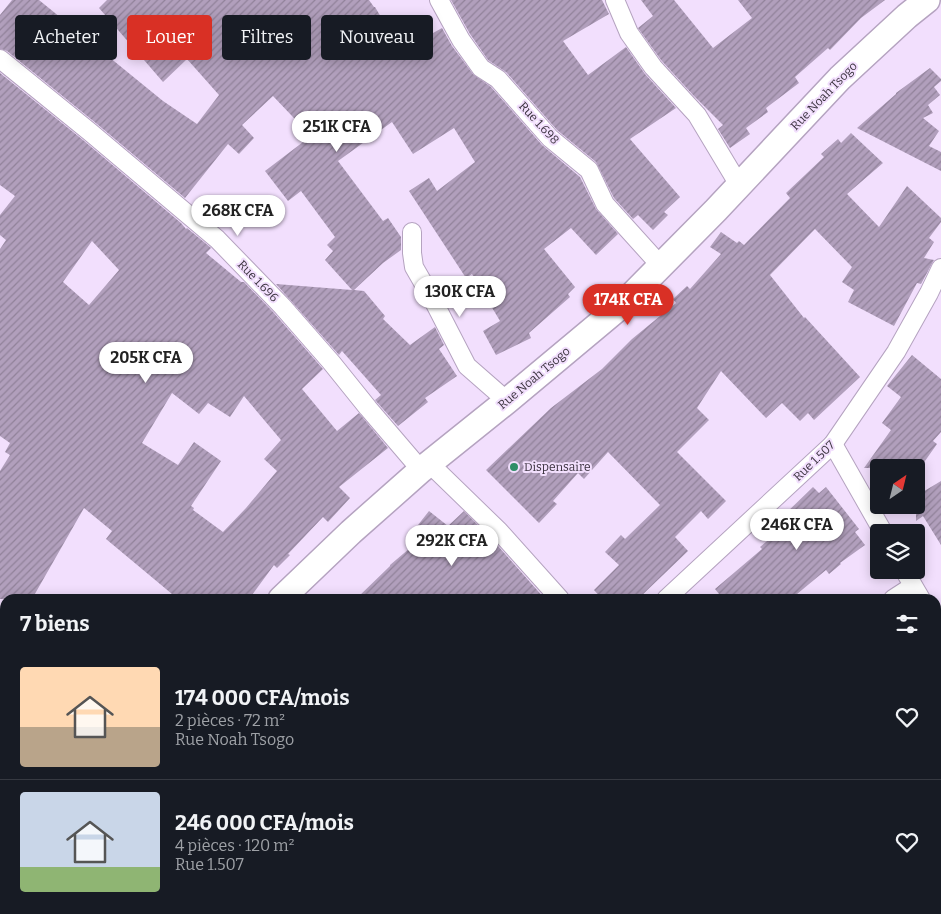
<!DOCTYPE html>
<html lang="fr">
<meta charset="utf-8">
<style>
body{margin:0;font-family:Bitter,serif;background:#20242c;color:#f1f3f6;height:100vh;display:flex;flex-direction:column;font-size:19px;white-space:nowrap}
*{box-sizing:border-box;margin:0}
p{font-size:16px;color:#9ea1a6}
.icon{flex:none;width:28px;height:28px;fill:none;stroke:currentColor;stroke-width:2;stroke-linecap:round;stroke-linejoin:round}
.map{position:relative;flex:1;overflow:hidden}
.details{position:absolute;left:0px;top:594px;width:941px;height:321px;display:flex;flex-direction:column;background:#171b24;border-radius:15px 15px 0 0;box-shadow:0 2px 12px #0003}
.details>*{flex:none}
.banner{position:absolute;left:15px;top:15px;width:500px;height:45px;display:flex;gap:10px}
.needle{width:32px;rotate:35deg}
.fabs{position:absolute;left:870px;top:459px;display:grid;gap:10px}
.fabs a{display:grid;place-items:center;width:55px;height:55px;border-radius:5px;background:#171b24;box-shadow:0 2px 12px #0003;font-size:25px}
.price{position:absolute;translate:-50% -42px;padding:0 11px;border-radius:18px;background:#fff;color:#222;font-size:16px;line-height:32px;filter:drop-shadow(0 1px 2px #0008)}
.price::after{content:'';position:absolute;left:50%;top:30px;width:15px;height:11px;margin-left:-8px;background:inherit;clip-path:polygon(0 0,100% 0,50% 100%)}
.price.on{background:#d93025;color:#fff}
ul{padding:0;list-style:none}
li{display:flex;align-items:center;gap:15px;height:125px;padding:0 20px}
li+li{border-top:1px solid #363941}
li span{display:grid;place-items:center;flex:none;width:140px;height:100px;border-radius:5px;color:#555}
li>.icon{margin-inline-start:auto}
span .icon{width:60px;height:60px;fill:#fffc;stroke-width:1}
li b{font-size:21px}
h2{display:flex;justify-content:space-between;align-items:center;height:60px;padding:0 20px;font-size:21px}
.chip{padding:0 18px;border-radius:5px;background:#171b24;box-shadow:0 2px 12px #0003;font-size:18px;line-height:45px}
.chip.on{background:#d93025;color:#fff}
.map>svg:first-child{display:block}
.building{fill:url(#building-hatch);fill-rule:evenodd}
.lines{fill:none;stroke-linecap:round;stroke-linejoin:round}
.minor-casing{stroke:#b5a3c0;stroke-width:20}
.secondary-casing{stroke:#b5a3c0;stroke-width:28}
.minor{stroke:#fff;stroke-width:18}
.secondary{stroke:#fff;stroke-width:25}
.poi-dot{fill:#2f8e67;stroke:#f2dffd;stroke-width:2}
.labels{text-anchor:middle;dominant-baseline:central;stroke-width:4;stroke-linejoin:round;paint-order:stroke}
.street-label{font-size:12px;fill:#3a323e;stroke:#f2dffd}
.poi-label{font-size:12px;fill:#3a323e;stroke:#f2dffd;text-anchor:start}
</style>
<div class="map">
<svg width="941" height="914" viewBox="0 0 941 914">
<defs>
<pattern id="building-hatch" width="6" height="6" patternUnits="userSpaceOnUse" patternTransform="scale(1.25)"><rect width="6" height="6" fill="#b19fbc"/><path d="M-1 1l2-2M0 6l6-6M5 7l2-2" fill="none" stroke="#91829a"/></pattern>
</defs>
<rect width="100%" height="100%" fill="#f2dffd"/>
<g class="building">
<polygon points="12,0 39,0 163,101 197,124 219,95 187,59 163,82 99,8 107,0 369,0 374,7 375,7 401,51 442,28 452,46 473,74 491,87 542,145 580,177 596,209 618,234 596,255 571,228 544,249 575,287 568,294 570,297 529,333 531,338 496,355 483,331 500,321 472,274 466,278 409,191 429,178 437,191 475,162 454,128 413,154 392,122 338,161 383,221 388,218 401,237 401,250 383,263 354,290 364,291 385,316 383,319 410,345 435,327 444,345 439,349 457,376 425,398 428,402 398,426 375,400 381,395 342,351 339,355 276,284 352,290 325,260 333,251 327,245 335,237 301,191 288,201 265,171 311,136 273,96 242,125 254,138 239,154 228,144 185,198 97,124 7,51 0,49 0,15"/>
<polygon points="451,0 602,0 609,14 563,41 588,75 626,47 645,74 676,108 630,139 680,197 664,212 668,215 653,230 638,215 633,219 614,198 596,162 557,130 506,72 488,60 470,34"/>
<polygon points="641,0 674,0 713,48 752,18 738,0 885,0 861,18 830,50 828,48 795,77 799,83 766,108 768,112 746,128 750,134 730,148 718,129 723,125 693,95 661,60 638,28 653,16"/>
<polygon points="930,68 941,79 941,81 934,87 940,95 928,105 933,113 923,118 939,131 929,146 941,152 941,171 857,128 896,94 896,93"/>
<path d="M0,73L83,140L181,223L186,229L187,228L210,247L211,248L206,253L241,282H244L274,313L323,369L302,389L337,431L359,413L388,448L339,487L350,498L328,522L323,517L288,554L290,555L277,568L274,565L249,599H178L106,539L112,531L84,508L32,599H0V471L10,455L5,452L10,443L0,436V249L6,240L0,235V215L15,196L0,185ZM92,241L119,270L89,305L63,282ZM172,393L199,414L208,403L230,417L244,396L281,440L264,459L277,471L246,508L223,532L193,510L194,508L191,506L221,461L194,442L178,465L142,443Z"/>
<polygon points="851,133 883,163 847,194 879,227 907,186 941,218 941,222 929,238 934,242 924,258 934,260 921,284 917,283 894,326 848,302 854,290 842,282 852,267 815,229 770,275 804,318 805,317 860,377 814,420 808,413 800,421 782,403 766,418 721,371 697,408 709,420 677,452 726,501 708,519 701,511 675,537 688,551 638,599 602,599 594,590 619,565 605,552 621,535 625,539 660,505 608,452 584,479 578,473 553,501 557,504 539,523 486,470 551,408 602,369 632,339 676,303 673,299 687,286 690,289 721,254 710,247 721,232 737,243 739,241 744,245 790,198 786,193 824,157 821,154 838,139 841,143"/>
<polygon points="912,355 941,379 941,432 933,441 937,444 920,468 864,468 891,430 882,423 901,397 887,386"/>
<polygon points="941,481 941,545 923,516 916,521 916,496"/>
<polygon points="813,487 819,493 826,487 859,529 855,532 865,545 840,563 841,564 829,574 826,570 791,599 723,599 715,589 762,549 760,547 790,522 783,516"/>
<polygon points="429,511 448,526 464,511 491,538 545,599 356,599 390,566 390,565 423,537 414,530"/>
</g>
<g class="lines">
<defs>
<g id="minor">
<polyline points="439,0 461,40 481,68 498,79 550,138 589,170 605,204 661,266"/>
<polyline points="615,0 629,33 653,67 697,115 739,185"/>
<polyline points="0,59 90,132 217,239 282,306 331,362 368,408 421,470"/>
<polyline points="412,232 412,253 414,267 433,300 467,366 507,401"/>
<polyline points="833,444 883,532"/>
<polyline points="430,464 499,531 560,599"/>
<polyline points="904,570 921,599"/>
<polyline points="666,599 833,444 896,352 929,293 941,268"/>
<polyline points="893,599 913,586"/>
<polyline points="936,624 941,631"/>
<polyline points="0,655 5,658"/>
<polyline points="936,780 941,776"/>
<polyline points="338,910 344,914"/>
<polyline points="763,910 765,914"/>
</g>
<g id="secondary">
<polyline points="281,599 351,532 421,470 507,401 622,305 716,210 840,78 907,16 927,0"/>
<polyline points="38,914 41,910"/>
</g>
</defs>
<use href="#minor" class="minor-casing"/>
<use href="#secondary" class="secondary-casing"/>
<use href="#minor" class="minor"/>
<use href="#secondary" class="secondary"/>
</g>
<circle class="poi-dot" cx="514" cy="467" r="5"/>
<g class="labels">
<g class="street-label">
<text transform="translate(824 96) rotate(-46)">Rue Noah Tsogo</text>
<text transform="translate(539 123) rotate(47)">Rue 1.698</text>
<text transform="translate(258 281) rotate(46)">Rue 1.696</text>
<text transform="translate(534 378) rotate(-40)">Rue Noah Tsogo</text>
<text transform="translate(814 461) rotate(-44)">Rue 1.507</text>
</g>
<g class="poi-label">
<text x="524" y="467">Dispensaire</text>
</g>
</g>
</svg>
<div class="fabs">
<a><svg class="needle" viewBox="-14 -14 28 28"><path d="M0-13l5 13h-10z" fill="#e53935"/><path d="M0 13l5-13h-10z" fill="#9ea1a6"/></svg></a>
<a><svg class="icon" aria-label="layers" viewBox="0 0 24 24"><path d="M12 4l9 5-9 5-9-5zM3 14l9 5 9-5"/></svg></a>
</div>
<b class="price" style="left:337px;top:153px">251K CFA</b>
<b class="price" style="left:238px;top:237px">268K CFA</b>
<b class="price" style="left:460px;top:318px">130K CFA</b>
<b class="price on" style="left:628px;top:326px">174K CFA</b>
<b class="price" style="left:146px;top:384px">205K CFA</b>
<b class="price" style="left:797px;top:551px">246K CFA</b>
<b class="price" style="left:452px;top:567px">292K CFA</b>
<div class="banner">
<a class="chip">Acheter</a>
<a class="chip on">Louer</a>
<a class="chip">Filtres</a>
<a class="chip">Nouveau</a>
</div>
<section class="details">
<h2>7 biens<svg class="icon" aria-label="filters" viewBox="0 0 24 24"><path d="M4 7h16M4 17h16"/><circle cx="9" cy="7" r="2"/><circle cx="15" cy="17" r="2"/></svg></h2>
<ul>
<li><span style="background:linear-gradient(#ffd9b3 60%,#b9a48a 0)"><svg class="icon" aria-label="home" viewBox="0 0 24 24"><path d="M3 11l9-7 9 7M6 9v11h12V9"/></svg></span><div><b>174 000 CFA/mois</b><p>2 pièces · 72 m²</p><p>Rue Noah Tsogo</p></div><svg class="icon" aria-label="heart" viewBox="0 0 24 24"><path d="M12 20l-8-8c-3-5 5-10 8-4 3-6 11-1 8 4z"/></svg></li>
<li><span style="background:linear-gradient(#c9d6e8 75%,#8fb573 0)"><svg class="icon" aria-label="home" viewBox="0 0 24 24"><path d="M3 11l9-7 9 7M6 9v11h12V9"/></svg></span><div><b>246 000 CFA/mois</b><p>4 pièces · 120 m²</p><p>Rue 1.507</p></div><svg class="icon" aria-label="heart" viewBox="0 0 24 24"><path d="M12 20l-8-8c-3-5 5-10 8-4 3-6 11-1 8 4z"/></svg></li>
</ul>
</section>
</div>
